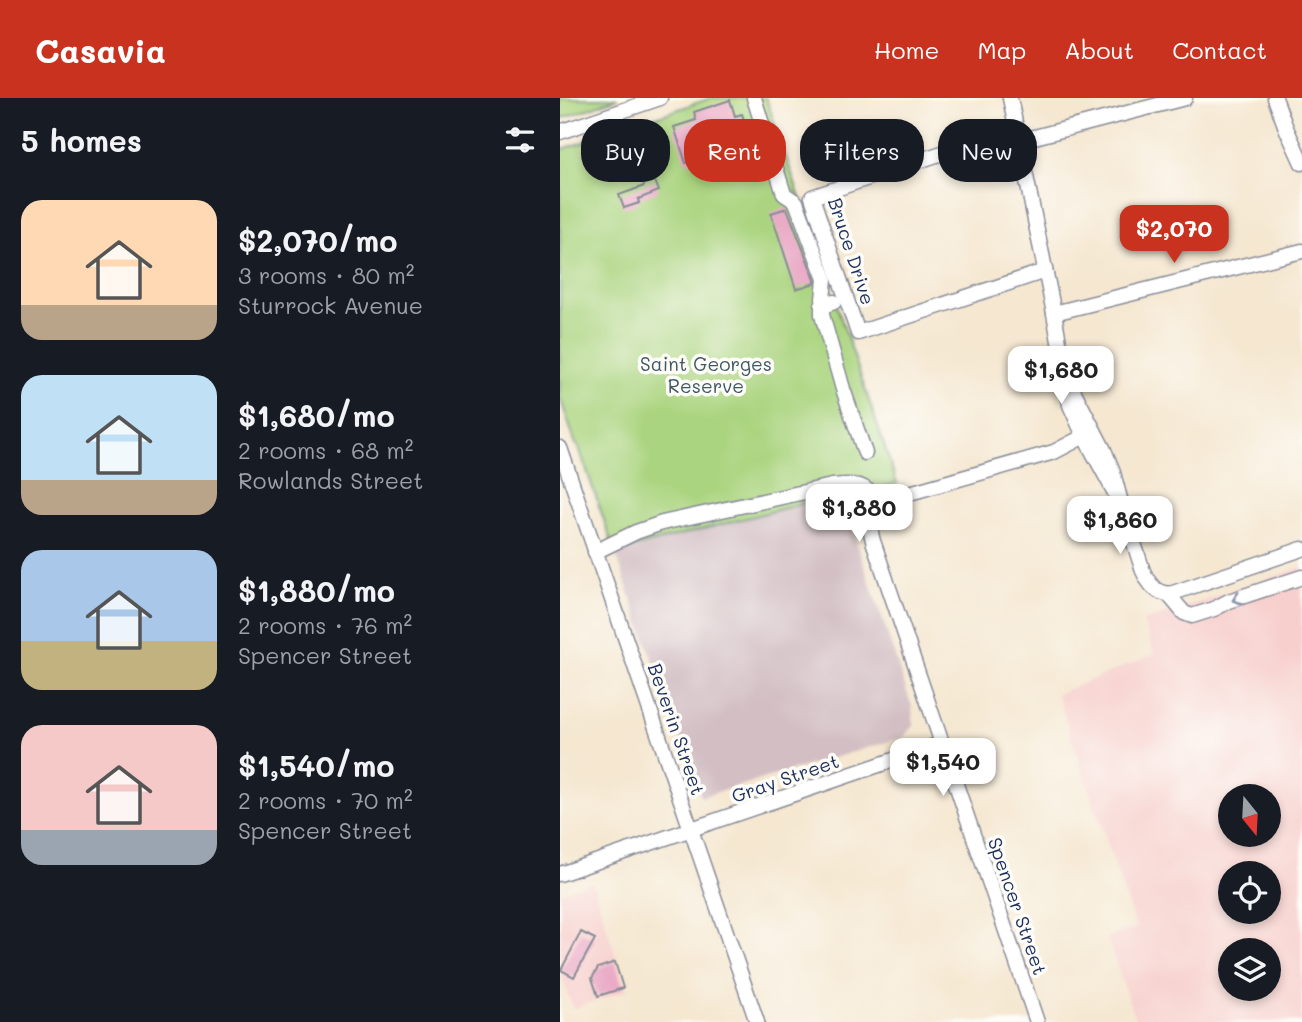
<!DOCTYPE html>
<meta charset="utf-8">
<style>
body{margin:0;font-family:Mali,sans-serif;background:#20242c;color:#f1f3f6;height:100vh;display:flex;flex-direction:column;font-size:26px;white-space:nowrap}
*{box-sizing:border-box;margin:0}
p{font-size:23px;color:#9ea1a6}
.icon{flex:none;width:38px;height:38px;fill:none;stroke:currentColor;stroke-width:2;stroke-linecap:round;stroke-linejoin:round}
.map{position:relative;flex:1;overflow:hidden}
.sheet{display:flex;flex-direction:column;background:#171b24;width:560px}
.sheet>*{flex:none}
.hud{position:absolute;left:21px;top:21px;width:616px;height:63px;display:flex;gap:14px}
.needle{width:46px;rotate:162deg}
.fabs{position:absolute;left:658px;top:686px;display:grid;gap:14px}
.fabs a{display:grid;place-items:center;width:63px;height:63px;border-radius:50%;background:#171b24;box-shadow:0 4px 10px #0003;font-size:35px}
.price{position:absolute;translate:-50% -60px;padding:0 16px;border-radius:14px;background:#fff;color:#222;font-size:23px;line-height:46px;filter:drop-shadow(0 2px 4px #0008)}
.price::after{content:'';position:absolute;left:50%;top:42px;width:21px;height:16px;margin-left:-10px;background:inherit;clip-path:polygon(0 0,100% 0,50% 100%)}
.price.active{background:#c8321e;color:#fff}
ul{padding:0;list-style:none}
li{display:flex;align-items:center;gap:21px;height:175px;padding:0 21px}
li span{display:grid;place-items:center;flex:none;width:196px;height:140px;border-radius:21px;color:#555}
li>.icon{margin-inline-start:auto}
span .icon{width:84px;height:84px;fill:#fffc;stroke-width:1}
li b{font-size:30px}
h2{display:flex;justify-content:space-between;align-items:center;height:84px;padding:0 21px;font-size:30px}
.pill{padding:0 24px;border-radius:28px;background:#171b24;box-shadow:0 4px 10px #0003;font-size:24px;line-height:63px}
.pill.active{background:#c8321e;color:#fff}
header{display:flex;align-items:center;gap:42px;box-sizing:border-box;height:98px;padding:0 35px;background:#c8321e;color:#fff}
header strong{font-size:33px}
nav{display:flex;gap:38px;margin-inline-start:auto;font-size:24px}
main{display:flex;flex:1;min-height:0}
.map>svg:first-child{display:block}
.built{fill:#f7d0cd;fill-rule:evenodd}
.industrial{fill:#d2bec3}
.green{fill:#aad47f;stroke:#62826e;stroke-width:2}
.building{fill:#eaabc7}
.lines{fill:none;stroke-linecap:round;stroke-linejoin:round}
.minor-casing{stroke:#888b97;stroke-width:17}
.minor{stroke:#fff;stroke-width:14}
.oneway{stroke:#8d97ae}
.labels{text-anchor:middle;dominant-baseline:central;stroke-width:7;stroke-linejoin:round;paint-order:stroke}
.street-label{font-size:19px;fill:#1b2f5e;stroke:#fdfcf7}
.park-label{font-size:19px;fill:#3f5866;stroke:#fdfcf7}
</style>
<header>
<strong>Casavia</strong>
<nav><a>Home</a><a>Map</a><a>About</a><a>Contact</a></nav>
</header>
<main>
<section class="sheet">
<h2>5 homes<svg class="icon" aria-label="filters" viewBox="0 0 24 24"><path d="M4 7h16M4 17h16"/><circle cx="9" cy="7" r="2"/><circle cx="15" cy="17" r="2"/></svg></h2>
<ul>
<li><span style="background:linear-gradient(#ffd9b3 75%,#b9a48a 0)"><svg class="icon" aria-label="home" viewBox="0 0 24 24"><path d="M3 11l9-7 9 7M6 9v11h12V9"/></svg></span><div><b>$2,070/mo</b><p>3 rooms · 80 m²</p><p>Sturrock Avenue</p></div></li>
<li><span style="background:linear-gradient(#bfe0f5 75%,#b9a48a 0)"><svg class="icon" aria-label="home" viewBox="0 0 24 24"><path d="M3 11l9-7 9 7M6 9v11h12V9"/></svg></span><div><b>$1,680/mo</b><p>2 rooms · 68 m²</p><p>Rowlands Street</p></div></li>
<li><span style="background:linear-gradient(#a9c7e8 65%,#c2b280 0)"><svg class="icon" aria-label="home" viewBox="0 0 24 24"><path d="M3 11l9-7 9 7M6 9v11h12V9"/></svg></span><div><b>$1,880/mo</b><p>2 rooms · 76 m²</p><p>Spencer Street</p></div></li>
<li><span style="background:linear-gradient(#f6c9c9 75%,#9aa5b1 0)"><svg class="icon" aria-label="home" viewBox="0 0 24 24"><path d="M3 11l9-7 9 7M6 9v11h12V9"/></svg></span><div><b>$1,540/mo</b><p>2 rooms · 70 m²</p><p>Spencer Street</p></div></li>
</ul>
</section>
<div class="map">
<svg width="742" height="924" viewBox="0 0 742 924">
<rect width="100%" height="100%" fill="#fdfcf7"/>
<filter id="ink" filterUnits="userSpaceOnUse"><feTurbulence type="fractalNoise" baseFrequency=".0143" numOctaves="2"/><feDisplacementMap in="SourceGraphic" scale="14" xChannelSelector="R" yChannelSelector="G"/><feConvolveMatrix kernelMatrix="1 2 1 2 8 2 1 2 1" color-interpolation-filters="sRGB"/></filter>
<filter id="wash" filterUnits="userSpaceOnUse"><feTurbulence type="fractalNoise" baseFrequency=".00686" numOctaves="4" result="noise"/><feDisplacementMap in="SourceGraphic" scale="28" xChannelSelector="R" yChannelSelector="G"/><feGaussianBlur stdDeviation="1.57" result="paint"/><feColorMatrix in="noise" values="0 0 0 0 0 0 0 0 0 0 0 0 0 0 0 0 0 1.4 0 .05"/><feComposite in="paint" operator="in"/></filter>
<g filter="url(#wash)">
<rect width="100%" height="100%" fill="#f5e7d0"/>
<g class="built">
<path d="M742,469V924H576L547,840L576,830L497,596L594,556L583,523ZM670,698H709V737H670ZM670,775H709V814H670ZM670,852H709V891H670Z"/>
<polygon points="32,784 67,892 13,911 0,873 0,795"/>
</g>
<polygon class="industrial" points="280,396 352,609 354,628 344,639 141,699 55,454 221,409"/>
<g class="green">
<polygon points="0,0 58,0 0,21"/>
<polygon points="151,0 206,0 337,385 282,402 279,396 55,454 18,347 16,347 0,299 0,52"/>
</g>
<g id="blocks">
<g class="building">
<polygon points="170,2 175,18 182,16 193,49 184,52 182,46 126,65 114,29 136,22 134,14"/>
<polygon points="69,37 70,40 79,37 81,42 83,41 92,61 87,70 72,62 50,71 44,54 48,45"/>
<polygon points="95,83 99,93 78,101 79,105 64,110 59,97 84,88 84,86"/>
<polygon points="227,110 255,182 255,185 236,191 211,115"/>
<polygon points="21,834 35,841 14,879 1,872"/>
<polygon points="55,864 63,890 38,898 32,880 38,870"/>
</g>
</g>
</g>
<g filter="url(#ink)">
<use href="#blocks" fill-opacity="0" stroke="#888b97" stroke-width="2"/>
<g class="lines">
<defs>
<g id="minor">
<polyline points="194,0 224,96 236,104 265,181 263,201 268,206"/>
<polyline points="450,0 494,215 510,307 524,338 562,408"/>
<polyline points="715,0 726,30 742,65"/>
<polyline points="456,30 252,99 298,235 485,173"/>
<polyline points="0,34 100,0"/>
<polyline points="459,43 625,0"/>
<polyline points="274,204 262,208 262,217 283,291 305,355"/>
<polyline points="494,215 742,153"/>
<path d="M513,292L544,352L552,371L562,408L583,473C589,486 597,498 613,495L742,451"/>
<polyline points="0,350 197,924"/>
<path d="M35,454L76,434L102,425L272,388C307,384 303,389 327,411"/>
<polyline points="608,496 624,515 632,518 654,511 669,503 742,479"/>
<polyline points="0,776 383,645"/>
<path d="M477,924L313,443C307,424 316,409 332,400L494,354L534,333"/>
</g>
</defs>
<use href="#minor" class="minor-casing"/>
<use href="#minor" class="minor"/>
</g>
<defs><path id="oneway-chevron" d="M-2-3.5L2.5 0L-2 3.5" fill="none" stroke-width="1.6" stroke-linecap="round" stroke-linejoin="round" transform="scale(1.75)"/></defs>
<use class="oneway" href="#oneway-chevron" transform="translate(677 501) rotate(160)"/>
</g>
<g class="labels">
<g class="street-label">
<text transform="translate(292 153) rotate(72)">Bruce Drive</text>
<text transform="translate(117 631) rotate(71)">Beverin Street</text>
<text transform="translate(225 680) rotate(-19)">Gray Street</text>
<text transform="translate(458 808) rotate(71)">Spencer Street</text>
</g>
<g class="park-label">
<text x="146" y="265">Saint Georges<tspan x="146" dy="22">Reserve</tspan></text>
</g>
</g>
</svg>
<div class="fabs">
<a><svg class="needle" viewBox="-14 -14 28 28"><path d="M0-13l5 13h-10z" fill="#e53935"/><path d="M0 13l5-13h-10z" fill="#9ea1a6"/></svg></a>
<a><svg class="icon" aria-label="locate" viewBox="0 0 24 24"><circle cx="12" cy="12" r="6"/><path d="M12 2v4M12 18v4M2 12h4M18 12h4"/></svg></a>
<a><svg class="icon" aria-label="layers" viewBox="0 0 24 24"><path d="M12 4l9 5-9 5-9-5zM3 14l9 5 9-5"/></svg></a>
</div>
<b class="price active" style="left:614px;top:167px">$2,070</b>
<b class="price" style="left:501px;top:308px">$1,680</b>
<b class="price" style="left:299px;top:446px">$1,880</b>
<b class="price" style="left:560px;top:458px">$1,860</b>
<b class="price" style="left:383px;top:700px">$1,540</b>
<div class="hud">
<a class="pill">Buy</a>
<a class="pill active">Rent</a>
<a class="pill">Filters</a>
<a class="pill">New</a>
</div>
</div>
</main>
